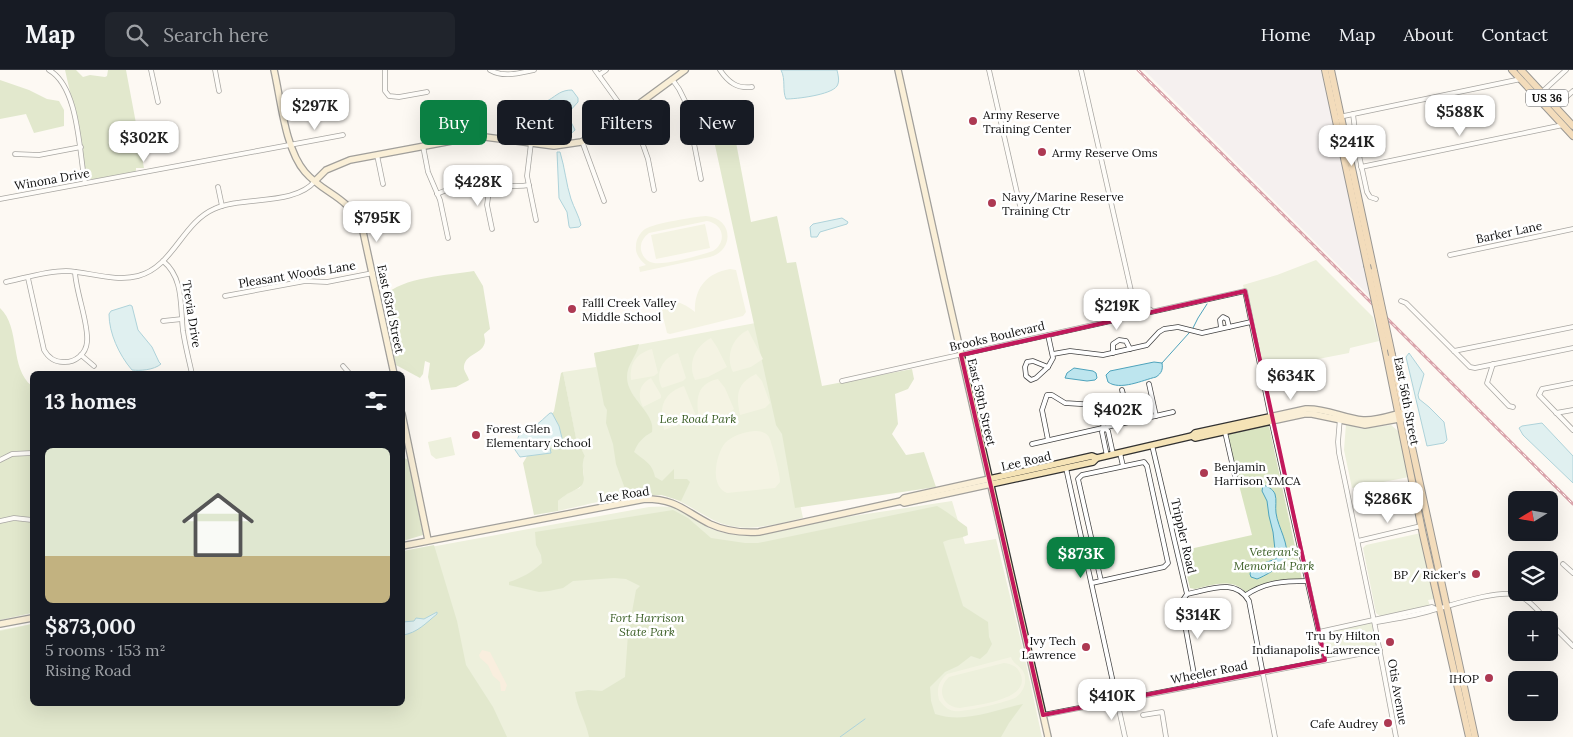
<!DOCTYPE html>
<meta charset="utf-8">
<style>
body{margin:0;font-family:Lora,serif;background:#20242c;color:#f1f3f6;height:100vh;display:flex;flex-direction:column;font-size:19px;white-space:nowrap}
*{box-sizing:border-box;margin:0}
p{font-size:16px;color:#9ea1a6}
.icon{flex:none;width:28px;height:28px;fill:none;stroke:currentColor;stroke-width:2;stroke-linecap:round;stroke-linejoin:round}
.map{position:relative;flex:1;overflow:hidden}
.panel{position:absolute;left:30px;top:301px;width:375px;height:335px;display:flex;flex-direction:column;background:#171b24;border-radius:8px;box-shadow:0 5px 20px #0002}
.panel>*{flex:none}
.guide{position:absolute;left:420px;top:30px;width:475px;height:45px;display:flex;gap:10px}
.needle{width:32px;rotate:259deg}
.fabs{position:absolute;left:1508px;top:421px;display:grid;gap:10px}
.fabs a{display:grid;place-items:center;width:50px;height:50px;border-radius:8px;background:#171b24;box-shadow:0 5px 20px #0002;font-size:25px}
.price{position:absolute;translate:-50% -42px;padding:0 11px;border-radius:10px;background:#fff;color:#222;font-size:16px;line-height:32px;filter:drop-shadow(0 1px 2px #0008)}
.price::after{content:'';position:absolute;left:50%;top:30px;width:15px;height:11px;margin-left:-8px;background:inherit;clip-path:polygon(0 0,100% 0,50% 100%)}
.price.active{background:#0b8043;color:#fff}
ul{padding:0;list-style:none}
li{display:grid;align-content:center;gap:10px;height:265px;padding:0 15px}
li+li{border-top:1px solid #363941}
li span{display:grid;place-items:center;height:155px;border-radius:8px;color:#555}
li>.icon{margin-inline-start:auto}
span .icon{width:90px;height:90px;fill:#fffc;stroke-width:1}
li b{font-size:21px}
h2{display:flex;justify-content:space-between;align-items:center;height:60px;padding:0 15px;font-size:21px}
.tag{padding:0 18px;border-radius:8px;background:#171b24;box-shadow:0 5px 20px #0002;font-size:18px;line-height:45px}
.tag.active{background:#0b8043;color:#fff}
header{display:flex;align-items:center;gap:30px;box-sizing:border-box;height:70px;padding:0 25px;background:#171b24;border-bottom:1px solid #363941}
header strong{font-size:24px}
nav{display:flex;gap:28px;margin-inline-start:auto;font-size:18px}
.search{width:350px;height:45px;background:#20242c;display:flex;align-items:center;gap:12px;box-sizing:border-box;padding:0 18px;border-radius:8px;color:#9ea1a6;font-size:19px}
.map>svg:first-child{display:block}
.industrial{fill:#eae5ec}
.green{fill:#d9e4c0}
.forest{fill:#c0d3a1}
.sand{fill:#f3e1c5}
.pitch{fill:#e8ecd0;fill-rule:evenodd}
.water{fill:#bde5ee;stroke:#4ea3bc}
.lines{fill:none;stroke-linecap:round;stroke-linejoin:round}
.stream{stroke:#4ea3bc;stroke-width:1}
.street-casing{stroke:#424242;stroke-width:5.5}
.secondary-casing{stroke:#313131;stroke-width:8}
.primary-casing{stroke:#202020;stroke-width:8}
.street{stroke:#fff;stroke-width:4}
.secondary{stroke:#f5e3b6;stroke-width:5.5}
.primary{stroke:#e7b979;stroke-width:6}
.rail-casing{stroke:#ad3952;stroke-width:3}
.rail{stroke:#fff;stroke-width:1;stroke-dasharray:4;stroke-linecap:butt}
.primary-bridge-casing{stroke:#202020;stroke-width:8;stroke-linecap:butt}
.primary-bridge{stroke:#e7b979;stroke-width:6}
.marked{fill:none;stroke:#c2185b;stroke-width:4;stroke-linejoin:round}
.poi-dot{fill:#ad3952;stroke:#fff;stroke-width:2}
.labels{text-anchor:middle;dominant-baseline:central;stroke-width:5;stroke-linejoin:round;paint-order:stroke}
.shield{fill:#fff;stroke:#575757;stroke-width:1}
.shield-label{font-size:11px;font-weight:bold;fill:#0f0f0f}
.poi-label{font-size:12px;fill:#0f0f0f;stroke:#fff;text-anchor:start}
.street-label{font-size:12px;fill:#0f0f0f;stroke:#fff}
.park-label{font-size:12px;font-style:italic;fill:#3c5f27;stroke:#fff}
</style>
<header>
<strong>Map</strong>
<div class="search"><svg class="icon" aria-label="search" viewBox="0 0 24 24"><circle cx="10" cy="10" r="6"/><path d="M15 15l6 6"/></svg>Search here</div>
<nav><a>Home</a><a>Map</a><a>About</a><a>Contact</a></nav>
</header>
<div class="map">
<svg width="1573" height="667" viewBox="0 0 1573 667">
<rect width="100%" height="100%" fill="#fdf9f3"/>
<polygon class="industrial" points="1144,0 1321,0 1374,231"/>
<g class="green">
<polygon points="1316,190 1373,247 1379,271 1350,278 1349,283 1313,290 1291,299 1283,305 1266,310 1260,292 1243,215 1277,205"/>
<path d="M761,252L803,448C767,456 739,466 706,446C691,438 678,428 661,425C635,422 586,435 558,441V431L569,422L580,418L584,405L582,392L585,386L576,369L563,302L596,297L594,283Z"/>
<polygon points="1346,354 1362,359 1391,355 1398,361 1401,369 1409,407 1352,418 1344,380"/>
<path d="M1269,356L1302,509L1271,511L1246,523C1233,507 1212,515 1195,519L1190,518L1181,481L1252,465L1226,365Z"/>
<polygon points="451,367 455,385 436,389 431,385 428,372"/>
<path d="M952,431L965,474L996,469L1022,575L1042,667H0V560L32,554V634H402L403,482L649,437C664,436 677,435 690,445C697,450 701,454 709,458C722,464 742,466 756,466L827,450Z"/>
<polygon points="1421,463 1434,529 1428,530 1430,536 1380,546 1376,543 1363,478 1366,475"/>
<polygon points="1374,551 1380,580 1325,590 1319,562"/>
</g>
<g class="forest">
<polygon points="65,0 76,0 83,7 90,5 105,7 107,6 108,0 126,0 138,64 152,63 152,69 143,71 140,76 144,98 136,98 136,102 98,109 85,109 80,66"/>
<polygon points="0,10 29,20 47,29 59,31 64,40 64,56 34,63 26,44 0,49"/>
<polygon points="732,51 751,152 777,146 787,193 796,192 822,316 912,299 914,309 908,319 895,324 898,354 892,364 906,385 924,382 936,417 795,438 782,364 776,355 711,57"/>
<path d="M474,201L483,216L490,259L484,264C484,266 485,269 485,271C484,285 463,283 464,299C465,303 468,306 469,310L456,317L431,320L428,307L430,293L425,291L423,304L420,308L396,295L384,235V226C402,207 449,205 474,201Z"/>
<path d="M0,238C21,258 9,298 32,316V543L0,550Z"/>
<path d="M639,274C637,286 627,294 627,307C627,329 656,343 652,362C643,367 638,372 634,382C645,391 652,393 655,407L662,411L674,399V409H687L690,412L681,431L662,425L628,427L616,394L613,374L606,353L607,340L604,335L594,283Z"/>
<path d="M563,302L576,368L585,386C579,397 588,409 581,416C578,419 574,420 571,422C566,424 562,428 558,431V441L534,445L523,393L554,341L561,303Z"/>
<polygon points="402,387 409,390 423,465 403,471"/>
<path d="M937,436C948,442 957,450 967,457L968,465C960,469 951,468 943,472L963,536L988,552L989,567L992,574L987,583L980,589L971,586L958,596L945,602L930,617L931,631L935,644C965,654 994,640 1023,634L1009,653L1001,667H589C586,651 577,638 575,622L588,620L602,621L625,607L628,564L636,520L640,516L626,509L614,508L573,511L563,518L549,521L539,522L509,515V512C522,508 532,502 542,493L541,485L536,475L535,462L673,440L688,448L711,468L745,473H758Z"/>
<polygon points="434,475 457,551 466,595 493,637 507,667 0,667 0,561 32,554 32,634 402,634 403,481"/>
</g>
<polygon class="sand" points="482,580 490,582 507,615 505,621 501,621 500,612 493,606 488,595 480,588 479,585"/>
<g class="pitch">
<path d="M706,146C733,148 735,180 710,187L640,202L639,197L646,195C640,190 635,184 636,176C636,169 640,163 645,159C655,153 694,147 706,146ZM707,151C724,154 727,172 713,181C702,185 665,195 654,193C647,192 642,186 641,180C640,172 644,167 649,163Z"/>
<polygon points="705,154 710,178 656,189 651,165"/>
<path d="M730,199L736,200L746,242L743,246L670,264L667,263L660,234C676,230 682,232 695,242C694,219 706,203 730,199Z"/>
<path d="M748,260L763,289L751,297L733,302C725,287 732,267 748,260Z"/>
<path d="M711,268L717,277L727,297L708,307L695,310C687,294 695,276 711,268Z"/>
<path d="M652,279L658,303L654,306L631,310C629,293 637,283 652,279Z"/>
<path d="M678,283L686,308L683,311L662,318C654,303 663,287 678,283Z"/>
<path d="M756,304L762,311L770,333L765,338L740,345C736,325 736,314 756,304Z"/>
<path d="M651,308L661,325V328L643,337C637,325 639,314 651,308Z"/>
<path d="M718,309L725,318L734,339C726,348 712,350 700,353C696,333 694,314 718,309Z"/>
<path d="M684,316L696,346L692,350L664,360C659,339 661,324 684,316Z"/>
<path d="M754,361C760,361 766,362 769,367C772,373 780,404 780,412L775,418L727,423C725,422 723,421 721,419C711,408 717,383 725,373C733,365 744,362 754,361Z"/>
<path d="M1011,587C1014,597 1027,596 1025,613C1024,619 1020,625 1015,628C1007,632 962,643 954,641C947,640 943,635 939,630C936,619 939,611 947,604ZM1004,593C1011,594 1017,596 1020,603C1033,630 976,635 960,638C942,637 936,619 949,607Z"/>
</g>
<g class="water">
<path d="M781,0H837C838,5 840,11 837,16C831,25 796,29 786,29C782,20 786,10 781,0Z"/>
<path d="M572,20L578,28V32L568,43L569,48L575,60C571,65 564,66 559,64L553,48L543,49L536,44L533,35C538,30 543,33 549,30C557,25 561,20 572,20Z"/>
<path d="M557,82H560C565,98 566,114 571,129C574,138 579,146 581,155L579,157L570,158L569,156L567,142L559,128Z"/>
<polygon points="842,148 848,152 847,154 820,162 817,167 811,167 810,157 813,154"/>
<path d="M130,235L132,236L138,260L152,277L159,292L161,294C154,300 140,301 132,300C119,285 109,263 109,244L111,241Z"/>
<polygon points="1409,283 1424,304 1418,325 1419,329 1429,337 1444,352 1447,370 1444,373 1427,376 1406,287"/>
<path d="M1154,292L1162,293C1163,299 1162,303 1156,307C1143,310 1120,321 1108,312L1106,305L1110,301Z"/>
<polygon points="1074,298 1093,301 1096,303 1097,308 1095,310 1087,311 1065,308 1067,303"/>
<path d="M550,343H552L559,356L564,376L559,379L553,375H543L542,377L550,378L551,383L520,387L513,377L516,375C520,358 522,364 534,356C540,353 545,347 550,343Z"/>
<polygon points="1542,353 1573,386 1573,413 1523,365 1519,358 1522,356"/>
<path d="M1263,415C1267,416 1273,419 1275,424C1277,430 1275,437 1276,443C1278,458 1290,474 1286,490C1284,495 1263,507 1257,509L1251,507L1250,504L1252,497L1276,489L1273,462L1269,446L1267,431L1262,421Z"/>
<path d="M437,542V544C426,553 417,563 403,565V552L414,551L416,548L424,549Z"/>
</g>
<g class="lines">
<g class="stream">
<polyline points="1193,258 1198,248 1207,234"/>
<polyline points="1162,293 1189,263"/>
<polyline points="840,667 865,649"/>
</g>
<defs>
<g id="street">
<path d="M49,0C79,17 79,82 85,113"/>
<polyline points="151,0 158,32"/>
<polyline points="215,0 219,21"/>
<polyline points="385,0 385,21 389,26 399,27 427,22"/>
<path d="M490,0C504,8 519,3 534,0"/>
<polyline points="595,0 637,58 648,89 654,120"/>
<path d="M720,0C728,12 737,19 752,17"/>
<polyline points="989,0 1020,136"/>
<polyline points="1081,0 1132,225 1130,236 1120,248"/>
<polyline points="599,5 606,0"/>
<polyline points="672,9 679,19 686,33 701,109"/>
<polyline points="1542,22 1566,0"/>
<polyline points="1555,37 1573,21"/>
<polyline points="1353,44 1357,76 1367,122 1370,127 1376,129"/>
<polyline points="1339,47 1521,9"/>
<polyline points="582,71 604,131"/>
<polyline points="531,73 527,106 536,150"/>
<polyline points="423,76 428,102 440,130 448,168"/>
<polyline points="15,84 39,85 81,77"/>
<polyline points="377,85 383,114"/>
<polyline points="1361,97 1563,55"/>
<polyline points="490,114 487,135 492,159"/>
<polyline points="218,117 222,136"/>
<path d="M437,124C449,119 461,113 474,113C493,112 510,119 529,115"/>
<polyline points="0,129 343,65"/>
<polyline points="1450,185 1573,159"/>
<path d="M163,191C184,208 180,236 183,261C185,275 189,290 192,304"/>
<path d="M28,208L44,280C48,287 54,292 63,292C75,293 86,284 87,272C89,254 76,223 75,202"/>
<path d="M6,212C25,208 46,201 66,201C89,202 115,212 138,206C173,197 182,153 214,139C241,126 295,136 315,111"/>
<polyline points="1132,225 1140,235 1151,240"/>
<polyline points="225,226 305,211 327,212 373,203"/>
<polyline points="1401,231 1406,233 1470,297 1475,298 1573,278"/>
<polyline points="163,251 182,249"/>
<polyline points="1221,258 1220,250 1223,247 1227,249 1229,257"/>
<polyline points="1454,281 1573,257"/>
<polyline points="1113,283 1113,274 1119,270 1126,271 1130,279"/>
<polyline points="1053,284 1070,281 1103,285 1147,275 1159,262 1164,259 1178,257 1202,263 1251,252"/>
<polyline points="81,285 94,296"/>
<polygon points="1033,291 1048,297 1036,308 1031,310 1026,306 1025,297 1027,292"/>
<polyline points="1493,294 1487,313 1509,336 1513,337"/>
<polyline points="343,296 350,304"/>
<polyline points="1048,297 1053,288 1048,265"/>
<polyline points="842,311 1245,221 1272,354 1325,590"/>
<polyline points="1573,313 1542,319 1539,325 1573,360"/>
<polyline points="1149,314 1156,346"/>
<polyline points="1122,320 1130,352"/>
<polyline points="1556,343 1573,340"/>
<polyline points="1340,348 1338,372 1339,383 1374,551 1396,667"/>
<polyline points="1104,358 1108,361 1113,384"/>
<polyline points="1225,362 1235,406"/>
<polyline points="1048,370 1042,340 1047,325 1052,325 1065,333 1096,335 1099,338 1104,358 1102,362 1107,386"/>
<polyline points="1032,374 1173,342"/>
<path d="M1152,375L1187,524C1209,520 1235,507 1249,531L1275,667"/>
<polyline points="1120,383 1123,396"/>
<polyline points="0,390 12,384 32,383"/>
<polyline points="1066,398 1125,667"/>
<polyline points="0,451 14,448 32,450"/>
<polyline points="1358,471 1421,456"/>
<polyline points="1563,494 1573,503"/>
<polyline points="1092,513 1164,497 1168,493 1147,396 1144,392 1082,405 1078,409 1101,511"/>
<polyline points="1187,524 1181,533 1196,615"/>
<path d="M1246,525C1265,512 1284,511 1307,511"/>
<path d="M1374,551L1377,552C1395,549 1413,546 1430,541C1449,536 1499,519 1517,525C1529,529 1538,541 1547,550"/>
<polyline points="1549,552 1573,576"/>
<polyline points="1319,562 1432,537 1436,539"/>
<polyline points="1043,645 1380,580"/>
<polyline points="1143,645 1162,642 1166,667"/>
</g>
<g id="secondary">
<path d="M274,0C281,30 285,79 305,102C325,125 347,125 362,157L394,304"/>
<polyline points="898,0 944,209 1048,667"/>
<polyline points="315,111 326,100 350,90 473,67 485,67 554,76 581,72 598,64 685,0"/>
<polyline points="402,344 428,470"/>
<path d="M1192,366L1195,363L1306,339C1326,338 1343,348 1363,350C1376,351 1389,346 1401,343"/>
<polyline points="901,431 904,428 1092,386 1097,388"/>
<path d="M402,476L645,429C677,429 684,441 710,454C725,461 742,463 759,462L901,431L904,433L1093,392L1097,388L1192,366L1195,368L1304,344H1312L1365,355L1404,348"/>
<polyline points="0,554 32,548"/>
</g>
<g id="primary">
<polyline points="1325,0 1367,195"/>
<polyline points="1331,0 1374,201"/>
<polyline points="1512,0 1573,66"/>
<polyline points="1521,0 1573,56"/>
<polyline points="1385,278 1423,465 1469,667"/>
<polyline points="1392,285 1475,667"/>
</g>
</defs>
<use href="#street" class="street-casing"/>
<use href="#secondary" class="secondary-casing"/>
<use href="#primary" class="primary-casing"/>
<use href="#street" class="street"/>
<use href="#secondary" class="secondary"/>
<use href="#primary" class="primary"/>
<defs>
<polyline id="rail" points="1138,0 1573,434"/>
</defs>
<use href="#rail" class="rail-casing"/>
<use href="#rail" class="rail"/>
<defs>
<g id="primary-bridge">
<polyline points="1367,195 1385,278"/>
<polyline points="1374,201 1392,285"/>
</g>
</defs>
<use href="#primary-bridge" class="primary-bridge-casing"/>
<use href="#primary-bridge" class="primary-bridge"/>
</g>
<path d="M0 0H1573V667H0ZM1245,221L1325,590L1043,645L961,285Z" fill="#fdf9f3" fill-opacity=".55" fill-rule="evenodd"/>
<path class="marked" d="M1245,221L1325,590L1043,645L961,285Z"/>
<g class="poi-dot">
<circle cx="973" cy="51" r="5"/>
<circle cx="1042" cy="82" r="5"/>
<circle cx="992" cy="133" r="5"/>
<circle cx="572" cy="239" r="5"/>
<circle cx="476" cy="365" r="5"/>
<circle cx="1204" cy="403" r="5"/>
<circle cx="1476" cy="504" r="5"/>
<circle cx="1390" cy="572" r="5"/>
<circle cx="1086" cy="577" r="5"/>
<circle cx="1489" cy="608" r="5"/>
<circle cx="1388" cy="653" r="5"/>
</g>
<g class="labels">
<rect class="shield" x="1526" y="19.5" width="42" height="17" rx="4"/>
<g class="shield-label">
<text x="1547" y="28">US 36</text>
</g>
<g class="poi-label">
<text x="983" y="44">Army Reserve<tspan x="983" dy="14">Training Center</tspan></text>
<text x="1052" y="82">Army Reserve Oms</text>
<text x="1002" y="126">Navy/Marine Reserve<tspan x="1002" dy="14">Training Ctr</tspan></text>
<text x="582" y="232">Falll Creek Valley<tspan x="582" dy="14">Middle School</tspan></text>
<text x="486" y="358">Forest Glen<tspan x="486" dy="14">Elementary School</tspan></text>
<text x="1214" y="396">Benjamin<tspan x="1214" dy="14">Harrison YMCA</tspan></text>
<text x="1466" y="504" text-anchor="end">BP / Ricker's</text>
<text x="1380" y="565" text-anchor="end">Tru by Hilton<tspan x="1380" dy="14">Indianapolis-Lawrence</tspan></text>
<text x="1076" y="570" text-anchor="end">Ivy Tech<tspan x="1076" dy="14">Lawrence</tspan></text>
<text x="1479" y="608" text-anchor="end">IHOP</text>
<text x="1378" y="653" text-anchor="end">Cafe Audrey</text>
</g>
<g class="street-label">
<text transform="translate(52 109) rotate(-10)">Winona Drive</text>
<text transform="translate(1509 162) rotate(-12)">Barker Lane</text>
<text transform="translate(297 204) rotate(-9)">Pleasant Woods Lane</text>
<text transform="translate(391 239) rotate(78)">East 63rd Street</text>
<text transform="translate(192 244) rotate(81)">Trevia Drive</text>
<text transform="translate(997 266) rotate(-13)">Brooks Boulevard</text>
<text transform="translate(1407 331) rotate(79)">East 56th Street</text>
<text transform="translate(982 332) rotate(77)">East 59th Street</text>
<text transform="translate(1026 391) rotate(-13)">Lee Road</text>
<text transform="translate(624 424) rotate(-8)">Lee Road</text>
<text transform="translate(1184 466) rotate(77)">Trippler Road</text>
<text transform="translate(1209 602) rotate(-11)">Wheeler Road</text>
<text transform="translate(1398 622) rotate(80)">Otis Avenue</text>
</g>
<g class="park-label">
<text x="698" y="348">Lee Road Park</text>
<text x="1274" y="481">Veteran's<tspan x="1274" dy="14">Memorial Park</tspan></text>
<text x="647" y="547">Fort Harrison<tspan x="647" dy="14">State Park</tspan></text>
</g>
</g>
</svg>
<div class="fabs">
<a><svg class="needle" viewBox="-14 -14 28 28"><path d="M0-13l5 13h-10z" fill="#e53935"/><path d="M0 13l5-13h-10z" fill="#9ea1a6"/></svg></a>
<a><svg class="icon" aria-label="layers" viewBox="0 0 24 24"><path d="M12 4l9 5-9 5-9-5zM3 14l9 5 9-5"/></svg></a>
<a>+</a>
<a>−</a>
</div>
<b class="price" style="left:315px;top:61px">$297K</b>
<b class="price" style="left:1460px;top:67px">$588K</b>
<b class="price" style="left:144px;top:93px">$302K</b>
<b class="price" style="left:1352px;top:97px">$241K</b>
<b class="price" style="left:478px;top:137px">$428K</b>
<b class="price" style="left:377px;top:173px">$795K</b>
<b class="price" style="left:1117px;top:261px">$219K</b>
<b class="price" style="left:1291px;top:331px">$634K</b>
<b class="price" style="left:1118px;top:365px">$402K</b>
<b class="price" style="left:1388px;top:454px">$286K</b>
<b class="price active" style="left:1081px;top:509px">$873K</b>
<b class="price" style="left:1198px;top:570px">$314K</b>
<b class="price" style="left:1112px;top:651px">$410K</b>
<div class="guide">
<a class="tag active">Buy</a>
<a class="tag">Rent</a>
<a class="tag">Filters</a>
<a class="tag">New</a>
</div>
<section class="panel">
<h2>13 homes<svg class="icon" aria-label="filters" viewBox="0 0 24 24"><path d="M4 7h16M4 17h16"/><circle cx="9" cy="7" r="2"/><circle cx="15" cy="17" r="2"/></svg></h2>
<ul>
<li><span style="background:linear-gradient(#dfe7d0 70%,#c2b280 0)"><svg class="icon" aria-label="home" viewBox="0 0 24 24"><path d="M3 11l9-7 9 7M6 9v11h12V9"/></svg></span><div><b>$873,000</b><p>5 rooms · 153 m²</p><p>Rising Road</p></div></li>
</ul>
</section>
</div>
